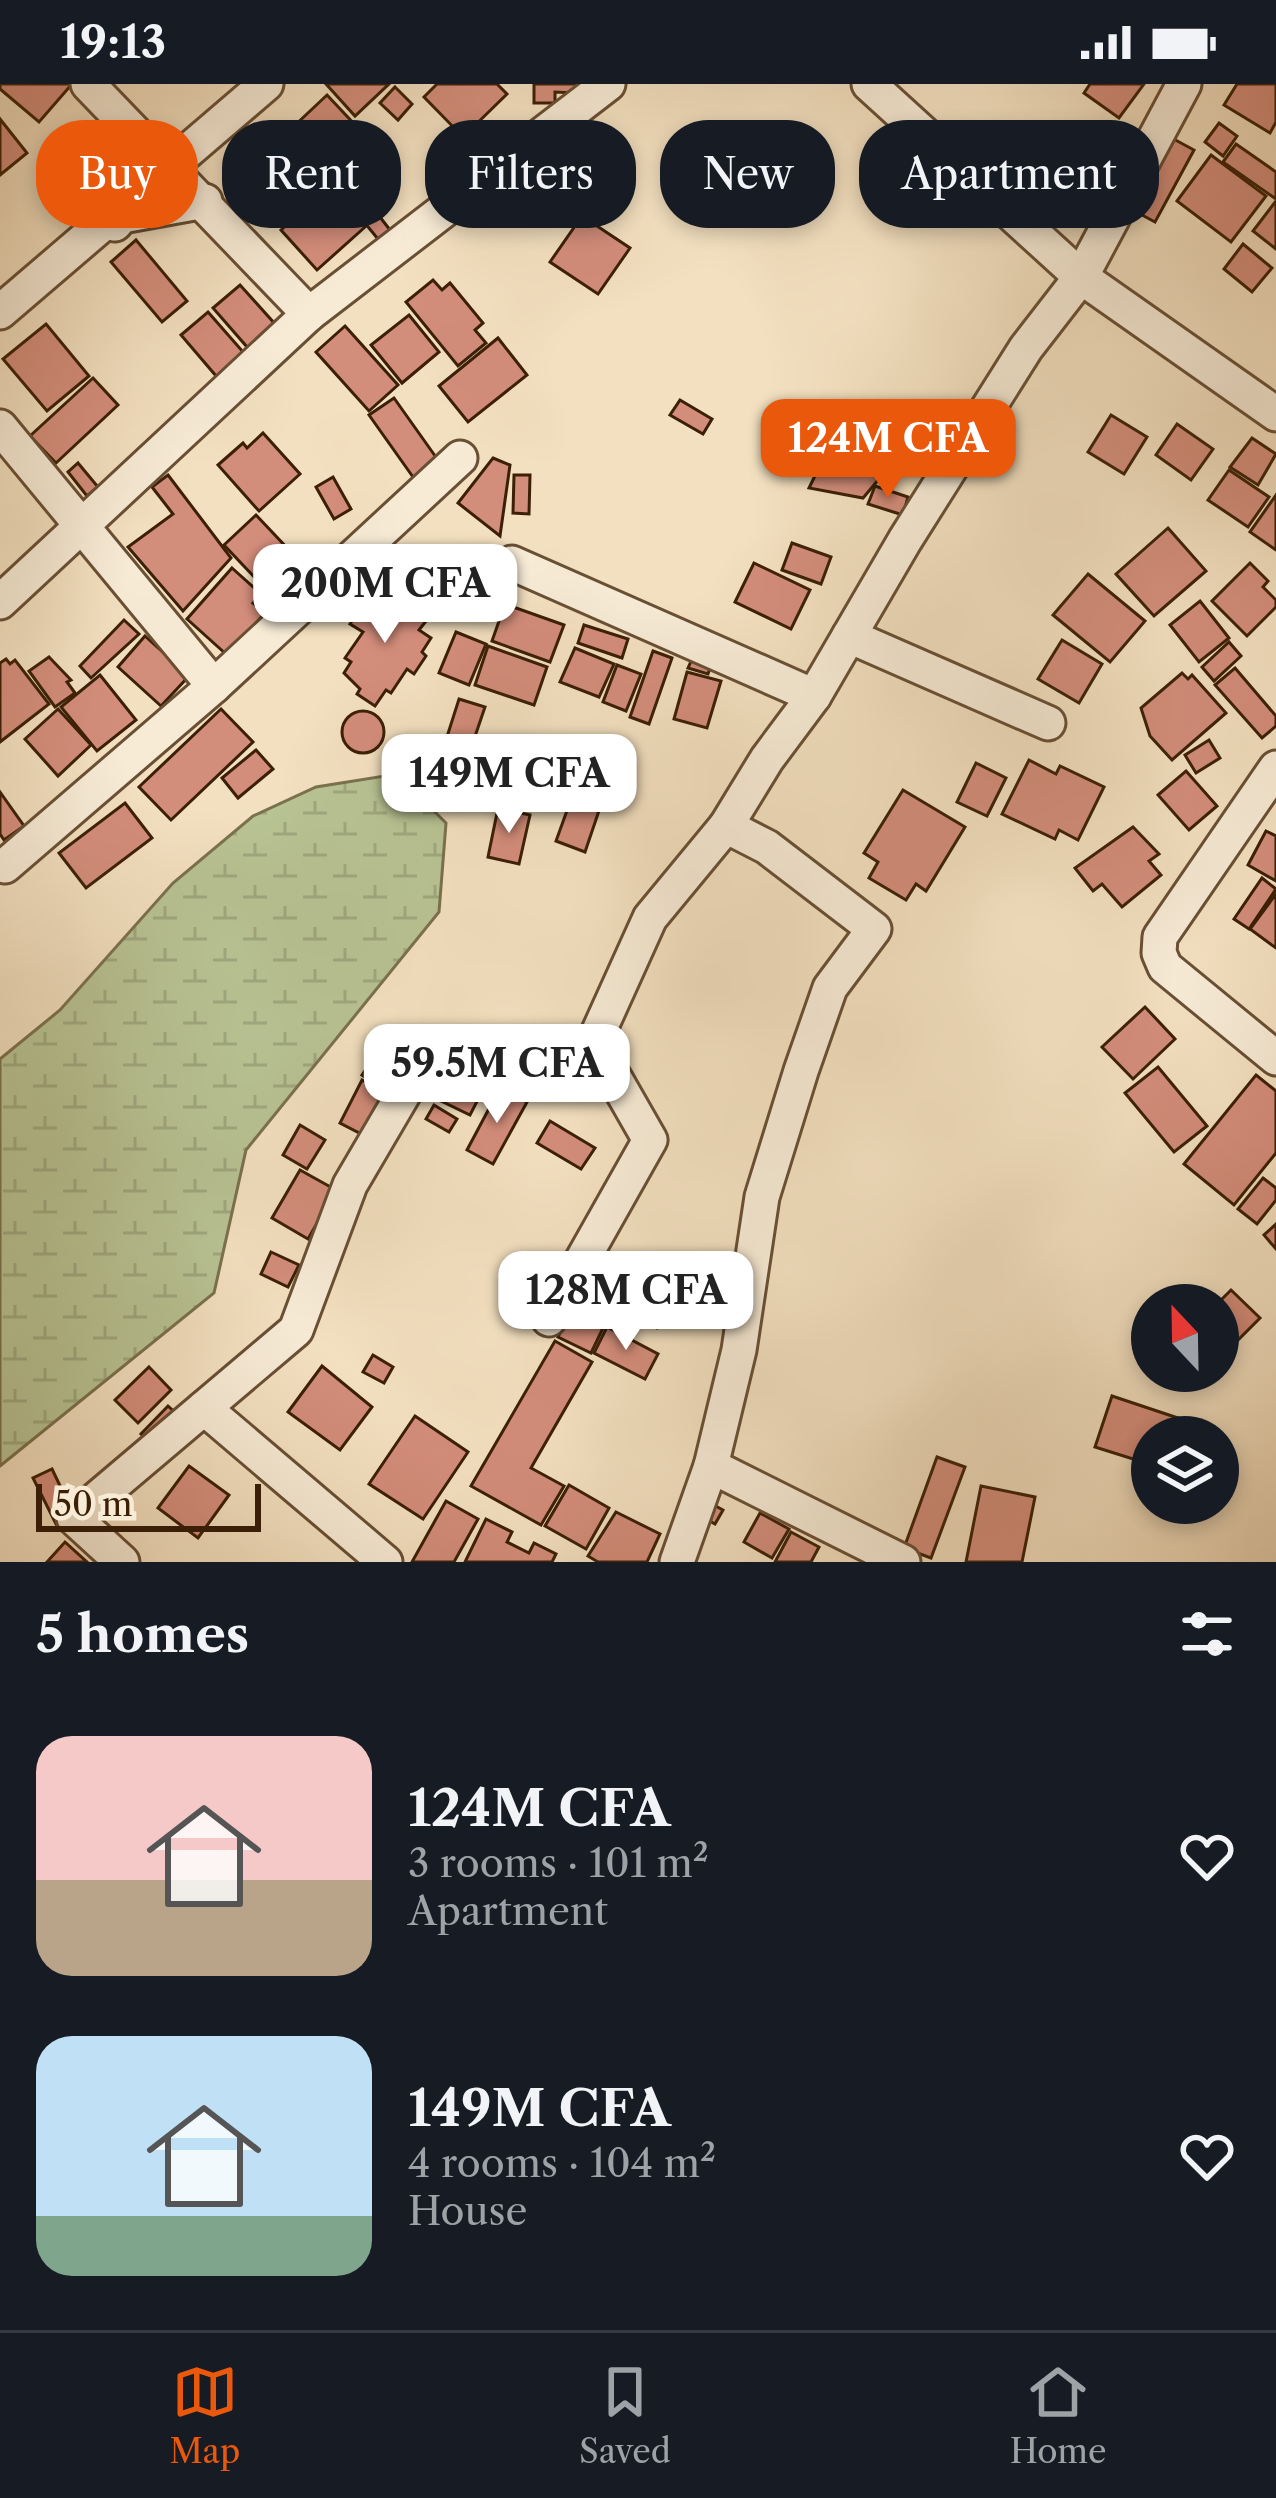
<!DOCTYPE html>
<meta charset="utf-8">
<style>
body{margin:0;font-family:"Libre Caslon Text",serif;background:#242831;color:#f1f3f6;height:100vh;display:flex;flex-direction:column;font-size:45px;white-space:nowrap}
*{box-sizing:border-box;margin:0}
p{font-size:39px;color:#9ea1a6}
.icon{flex:none;width:66px;height:66px;fill:none;stroke:currentColor;stroke-width:2;stroke-linecap:round;stroke-linejoin:round}
.map{position:relative;height:1478px;overflow:hidden}
.panel{display:flex;flex-direction:column;background:#171b24;flex:1}
.panel>*{flex:none}
.hud{position:absolute;left:36px;top:36px;width:1206px;height:108px;display:flex;gap:24px}
.needle{width:78px;rotate:338deg}
.fabs{position:absolute;left:1131px;top:1200px;display:grid;gap:24px}
.fabs a{display:grid;place-items:center;width:108px;height:108px;border-radius:50%;background:#171b24;box-shadow:0 6px 18px #0003;font-size:60px}
.scale{position:absolute;left:36px;bottom:30px;width:225px;box-sizing:border-box;padding-left:12px;border:6px solid #3b1f06;border-top:0;font-size:33px;line-height:42px;white-space:nowrap;color:#3b1f06;-webkit-text-stroke:9px #f7ebd6;paint-order:stroke}
.price{position:absolute;translate:-50% -102px;padding:0 27px;border-radius:24px;background:#fff;color:#222;font-size:39px;line-height:78px;filter:drop-shadow(0 3px 6px #0008)}
.price::after{content:'';position:absolute;left:50%;top:72px;width:36px;height:27px;margin-left:-18px;background:inherit;clip-path:polygon(0 0,100% 0,50% 100%)}
.price.on{background:#ea580c;color:#fff}
ul{padding:0;list-style:none}
li{display:flex;align-items:center;gap:36px;height:300px;padding:0 36px}
li span{display:grid;place-items:center;flex:none;width:336px;height:240px;border-radius:36px;color:#555}
li>.icon{margin-inline-start:auto}
span .icon{width:144px;height:144px;fill:#fffc;stroke-width:1}
li b{font-size:51px}
h2{display:flex;justify-content:space-between;align-items:center;height:144px;padding:0 36px;font-size:51px}
.tag{padding:0 42px;border-radius:48px;background:#171b24;box-shadow:0 6px 18px #0003;font-size:42px;line-height:108px}
.tag.on{background:#ea580c;color:#fff}
.status{display:flex;justify-content:space-between;align-items:center;height:84px;padding:0 60px;background:#171b24;direction:ltr}
.status svg{height:33px;fill:currentColor}
.tabs{display:flex;justify-content:space-around;align-items:center;height:168px;border-top:3px solid #363941;background:#171b24;font-size:33px;color:#9ea1a6}
.tabs a{display:grid;justify-items:center;gap:6px}
.tabs .on{color:#ea580c}
.map>svg:first-child{display:block}
.wetland{fill:url(#wetland-marsh);stroke:#7a714d;stroke-width:3}
.building{fill:#d38d7b;stroke:#3b1f06;stroke-width:3}
.lines{fill:none;stroke-linecap:round;stroke-linejoin:round}
.minor-casing{stroke:#694f34;stroke-width:39}
.minor{stroke:#f7ebd6;stroke-width:33}
</style>
<div class="status"><b>19:13</b><svg viewBox="0 0 49 12"><path d="M0 12V9h3v3zM5 12V6h3v6zM10 12V3h3v9zM15 12V0h3v12zM26 1h20v11H26zM47 4h2v5h-2z"/></svg></div>
<div class="map">
<svg width="1276" height="1478" viewBox="0 0 1276 1478">
<defs>
<pattern id="wetland-marsh" width="20" height="14" patternUnits="userSpaceOnUse" patternTransform="scale(3)"><rect width="20" height="14" fill="#b8c394"/><path d="M1 5h8M5 5V1M11 12h8M15 12V8" fill="none" stroke="#9fa77e"/></pattern>
</defs>
<rect width="100%" height="100%" fill="#f3e0c0"/>
<filter id="stains"><feTurbulence type="fractalNoise" baseFrequency=".00167" numOctaves="4"/><feColorMatrix values="0 0 0 0 .2 0 0 0 0 .09 0 0 0 0 .02 0 0 0 .5 -.17"/></filter>
<radialGradient id="worn" r=".72"><stop offset=".6" stop-color="#630" stop-opacity="0"/><stop offset="1" stop-color="#630" stop-opacity=".3"/></radialGradient>
<polygon class="wetland" points="397,690 446,739 439,828 246,1066 214,1209 0,1382 0,975 60,926 173,799 253,732 316,703"/>
<g class="building">
<polygon points="0,0 72,0 39,38 0,5"/>
<polygon points="326,0 389,0 355,32"/>
<polygon points="437,0 497,0 507,10 463,53 424,13"/>
<polygon points="534,0 576,0 576,9 555,8 555,19 534,19"/>
<polygon points="1090,0 1144,0 1119,34 1084,9"/>
<polygon points="1237,0 1276,0 1276,38 1270,49 1224,21"/>
<polygon points="395,3 412,20 398,36 380,19"/>
<polygon points="327,11 373,60 338,94 291,45"/>
<polygon points="0,35 27,69 0,91"/>
<polygon points="1219,39 1237,52 1223,72 1205,58"/>
<polygon points="1168,52 1194,66 1155,138 1129,124"/>
<polygon points="1236,60 1276,88 1276,115 1223,78"/>
<polygon points="1211,71 1266,112 1231,158 1177,117"/>
<polygon points="337,95 364,125 356,133 365,143 317,186 281,146"/>
<polygon points="1276,117 1276,165 1253,147"/>
<polygon points="376,128 394,151 382,160 364,138"/>
<polygon points="582,132 630,164 598,210 550,178"/>
<polygon points="136,156 187,217 162,238 111,178"/>
<polygon points="1243,160 1272,184 1252,208 1224,185"/>
<polygon points="433,196 442,206 450,199 483,239 475,246 486,259 458,282 406,218"/>
<polygon points="240,201 275,240 248,264 213,224"/>
<polygon points="208,228 244,269 217,293 181,251"/>
<polygon points="409,231 439,268 402,299 371,261"/>
<polygon points="46,240 89,292 47,327 3,275"/>
<polygon points="345,242 398,301 369,327 316,268"/>
<polygon points="498,254 527,291 468,338 439,302"/>
<polygon points="93,294 118,321 56,379 30,352"/>
<polygon points="394,314 438,376 413,393 369,331"/>
<polygon points="680,316 712,335 703,350 670,331"/>
<polygon points="1111,331 1147,353 1124,390 1088,368"/>
<polygon points="1177,340 1213,365 1191,396 1156,371"/>
<polygon points="840,341 900,370 863,414 809,404"/>
<polygon points="263,349 300,390 259,427 218,381 243,359 247,364"/>
<polygon points="1252,354 1276,370 1258,401 1230,383"/>
<polygon points="493,374 510,381 500,452 458,419"/>
<polygon points="78,379 98,403 87,412 68,388"/>
<polygon points="1229,386 1269,413 1248,443 1208,416"/>
<polygon points="168,391 231,474 183,527 128,463 173,430 152,403"/>
<polygon points="514,391 530,391 529,430 513,429"/>
<polygon points="333,393 351,425 334,435 316,403"/>
<polygon points="875,402 908,413 903,431 868,420"/>
<polygon points="1276,411 1276,466 1250,448"/>
<polygon points="256,431 307,485 275,515 224,461"/>
<polygon points="1168,444 1206,487 1154,532 1116,490"/>
<polygon points="792,459 831,473 821,500 782,486"/>
<polygon points="754,479 810,506 791,545 735,518"/>
<polygon points="1250,479 1268,497 1263,503 1276,516 1276,523 1247,552 1212,517"/>
<polygon points="232,484 261,510 253,519 265,529 227,571 187,535"/>
<polygon points="1088,490 1145,537 1110,578 1053,531"/>
<polygon points="375,503 426,537 419,546 431,554 422,568 426,572 414,590 407,585 391,609 386,606 375,622 357,610 360,605 344,589 351,578 345,574 363,548 350,540"/>
<polygon points="1200,517 1229,554 1199,578 1170,541"/>
<polygon points="505,520 564,541 550,578 492,557"/>
<polygon points="124,536 139,550 91,594 80,582"/>
<polygon points="584,541 628,555 622,574 578,559"/>
<polygon points="456,548 486,560 469,601 439,589"/>
<polygon points="145,552 189,592 161,622 118,583"/>
<polygon points="1062,556 1102,580 1079,619 1038,595"/>
<polygon points="1229,558 1241,572 1214,597 1202,583"/>
<polygon points="488,562 547,583 534,621 475,601"/>
<polygon points="575,564 614,580 599,613 560,598"/>
<polygon points="653,567 672,574 649,640 630,633"/>
<polygon points="49,573 71,596 67,598 75,609 55,623 29,587"/>
<polygon points="6,575 10,580 15,576 49,620 0,658 0,579"/>
<polygon points="692,575 711,581 708,590 688,584"/>
<polygon points="617,581 641,590 626,627 603,618"/>
<polygon points="1235,584 1276,632 1276,642 1262,654 1215,601"/>
<polygon points="687,588 721,597 707,644 674,635"/>
<polygon points="1182,589 1188,595 1192,591 1226,629 1172,676 1150,652 1141,624"/>
<polygon points="100,591 136,636 97,667 61,623"/>
<polygon points="459,615 485,623 470,667 445,659"/>
<polygon points="58,625 91,661 58,692 25,655"/>
<polygon points="221,625 253,658 171,736 139,703"/>
<circle cx="363" cy="648" r="21"/>
<polygon points="1209,656 1220,674 1196,689 1185,671"/>
<polygon points="256,666 273,685 238,714 222,694"/>
<polygon points="457,666 504,681 495,710 448,695"/>
<polygon points="1029,676 1056,690 1060,682 1104,703 1078,756 1059,746 1055,755 1002,730"/>
<polygon points="976,679 1006,694 987,732 957,718"/>
<polygon points="1186,687 1217,722 1189,746 1158,711"/>
<polygon points="578,696 606,706 585,768 556,757"/>
<polygon points="903,706 965,743 926,807 916,800 906,816 869,794 878,778 864,769"/>
<polygon points="0,708 24,742 4,756 0,750"/>
<polygon points="125,719 152,754 86,804 59,769"/>
<polygon points="498,724 530,731 519,780 488,773"/>
<polygon points="1133,743 1159,770 1149,777 1161,791 1122,823 1102,800 1093,807 1075,784"/>
<polygon points="1266,747 1276,752 1276,797 1248,781"/>
<polygon points="1262,794 1276,805 1249,845 1234,835"/>
<polygon points="1276,810 1276,864 1250,845"/>
<polygon points="1145,923 1175,955 1133,995 1102,963"/>
<polygon points="519,953 567,971 551,1013 502,995"/>
<polygon points="384,958 413,977 391,1010 362,991"/>
<polygon points="455,981 471,989 473,985 481,989 479,993 487,998 470,1031 433,1013 442,994 447,996"/>
<polygon points="1158,983 1207,1042 1174,1068 1125,1009"/>
<polygon points="1256,991 1276,1007 1276,1069 1234,1121 1184,1080"/>
<polygon points="362,996 391,1012 369,1054 340,1039"/>
<polygon points="500,1004 527,1018 493,1080 467,1066"/>
<polygon points="434,1021 457,1035 449,1048 426,1035"/>
<polygon points="550,1037 595,1064 581,1085 537,1059"/>
<polygon points="300,1041 325,1056 307,1085 283,1071"/>
<polygon points="300,1086 336,1106 308,1155 272,1134"/>
<polygon points="1263,1094 1276,1104 1276,1116 1257,1140 1238,1125"/>
<polygon points="1276,1140 1276,1165 1264,1151"/>
<polygon points="271,1168 299,1181 288,1203 261,1190"/>
<polygon points="642,1206 670,1228 657,1244 629,1222"/>
<polygon points="1231,1206 1260,1234 1218,1276 1216,1221"/>
<polygon points="571,1225 604,1242 591,1269 558,1253"/>
<polygon points="607,1243 658,1270 645,1295 594,1269"/>
<polygon points="555,1257 592,1278 531,1384 564,1402 541,1441 471,1402"/>
<polygon points="373,1271 393,1283 384,1299 363,1288"/>
<polygon points="322,1282 372,1323 340,1366 288,1328"/>
<polygon points="149,1283 171,1306 138,1339 115,1316"/>
<polygon points="1112,1312 1190,1338 1184,1353 1152,1353 1152,1381 1095,1363"/>
<polygon points="168,1322 179,1332 152,1360 141,1350"/>
<polygon points="415,1332 468,1368 423,1435 369,1400"/>
<polygon points="937,1373 965,1383 931,1474 904,1464"/>
<polygon points="189,1382 229,1411 198,1454 158,1424"/>
<polygon points="52,1385 74,1431 56,1440 33,1394"/>
<polygon points="569,1401 609,1424 586,1465 545,1442"/>
<polygon points="981,1402 1035,1413 1022,1478 966,1478"/>
<polygon points="446,1417 478,1435 454,1478 412,1478"/>
<polygon points="712,1420 723,1426 715,1440 704,1434"/>
<polygon points="616,1428 660,1450 647,1478 598,1478 588,1472"/>
<polygon points="760,1429 789,1445 772,1474 744,1458"/>
<polygon points="486,1435 512,1448 507,1458 529,1469 534,1459 556,1470 552,1478 465,1478"/>
<polygon points="791,1448 819,1463 811,1478 775,1478"/>
<polygon points="65,1458 87,1478 47,1478"/>
</g>
<g class="lines">
<defs>
<g id="minor">
<polyline points="88,0 309,230"/>
<polyline points="869,0 1081,193 1276,330"/>
<polyline points="115,140 122,132 205,117"/>
<polyline points="0,228 266,0"/>
<polyline points="0,343 214,602"/>
<polyline points="512,479 814,612"/>
<polyline points="0,518 309,230 608,0"/>
<polyline points="849,552 1048,639"/>
<polyline points="1276,684 1160,853 1159,869 1165,883 1276,974"/>
<polyline points="5,782 214,602 460,374"/>
<polyline points="549,1235 650,1056 594,958 650,834 726,742"/>
<polyline points="204,1324 385,1478"/>
<polyline points="711,1382 903,1478"/>
<polyline points="122,1478 74,1434 296,1246 350,1101 425,973"/>
<polyline points="677,1478 711,1382 739,1266 762,1113 801,987 830,904 874,845 767,763 726,742 767,675 814,612 905,456 1026,264 1081,193 1184,0"/>
</g>
</defs>
<use href="#minor" class="minor-casing"/>
<use href="#minor" class="minor"/>
</g>
<rect width="100%" height="100%" filter="url(#stains)"/>
<rect width="100%" height="100%" fill="url(#worn)"/>
</svg>
<div class="fabs">
<a><svg class="needle" viewBox="-14 -14 28 28"><path d="M0-13l5 13h-10z" fill="#e53935"/><path d="M0 13l5-13h-10z" fill="#9ea1a6"/></svg></a>
<a><svg class="icon" aria-label="layers" viewBox="0 0 24 24"><path d="M12 4l9 5-9 5-9-5zM3 14l9 5 9-5"/></svg></a>
</div>
<div class="scale">50 m</div>
<b class="price on" style="left:888px;top:417px">124M CFA</b>
<b class="price" style="left:385px;top:562px">200M CFA</b>
<b class="price" style="left:509px;top:752px">149M CFA</b>
<b class="price" style="left:497px;top:1042px">59.5M CFA</b>
<b class="price" style="left:626px;top:1269px">128M CFA</b>
<div class="hud">
<a class="tag on">Buy</a>
<a class="tag">Rent</a>
<a class="tag">Filters</a>
<a class="tag">New</a>
<a class="tag">Apartment</a>
</div>
</div>
<section class="panel">
<h2>5 homes<svg class="icon" aria-label="filters" viewBox="0 0 24 24"><path d="M4 7h16M4 17h16"/><circle cx="9" cy="7" r="2"/><circle cx="15" cy="17" r="2"/></svg></h2>
<ul>
<li><span style="background:linear-gradient(#f6c9c9 60%,#b9a48a 0)"><svg class="icon" aria-label="home" viewBox="0 0 24 24"><path d="M3 11l9-7 9 7M6 9v11h12V9"/></svg></span><div><b>124M CFA</b><p>3 rooms · 101 m²</p><p>Apartment</p></div><svg class="icon" aria-label="heart" viewBox="0 0 24 24"><path d="M12 20l-8-8c-3-5 5-10 8-4 3-6 11-1 8 4z"/></svg></li>
<li><span style="background:linear-gradient(#bfe0f5 75%,#7fa58c 0)"><svg class="icon" aria-label="home" viewBox="0 0 24 24"><path d="M3 11l9-7 9 7M6 9v11h12V9"/></svg></span><div><b>149M CFA</b><p>4 rooms · 104 m²</p><p>House</p></div><svg class="icon" aria-label="heart" viewBox="0 0 24 24"><path d="M12 20l-8-8c-3-5 5-10 8-4 3-6 11-1 8 4z"/></svg></li>
</ul>
</section>
<nav class="tabs">
<a class="on"><svg class="icon" aria-label="map" viewBox="0 0 24 24"><path d="M3 6l6-2 6 2 6-2v14l-6 2-6-2-6 2zM9 4v14M15 6v14"/></svg>Map</a>
<a><svg class="icon" aria-label="saved" viewBox="0 0 24 24"><path d="M7 4h10v16l-5-4-5 4z"/></svg>Saved</a>
<a><svg class="icon" aria-label="home" viewBox="0 0 24 24"><path d="M3 11l9-7 9 7M6 9v11h12V9"/></svg>Home</a>
</nav>
